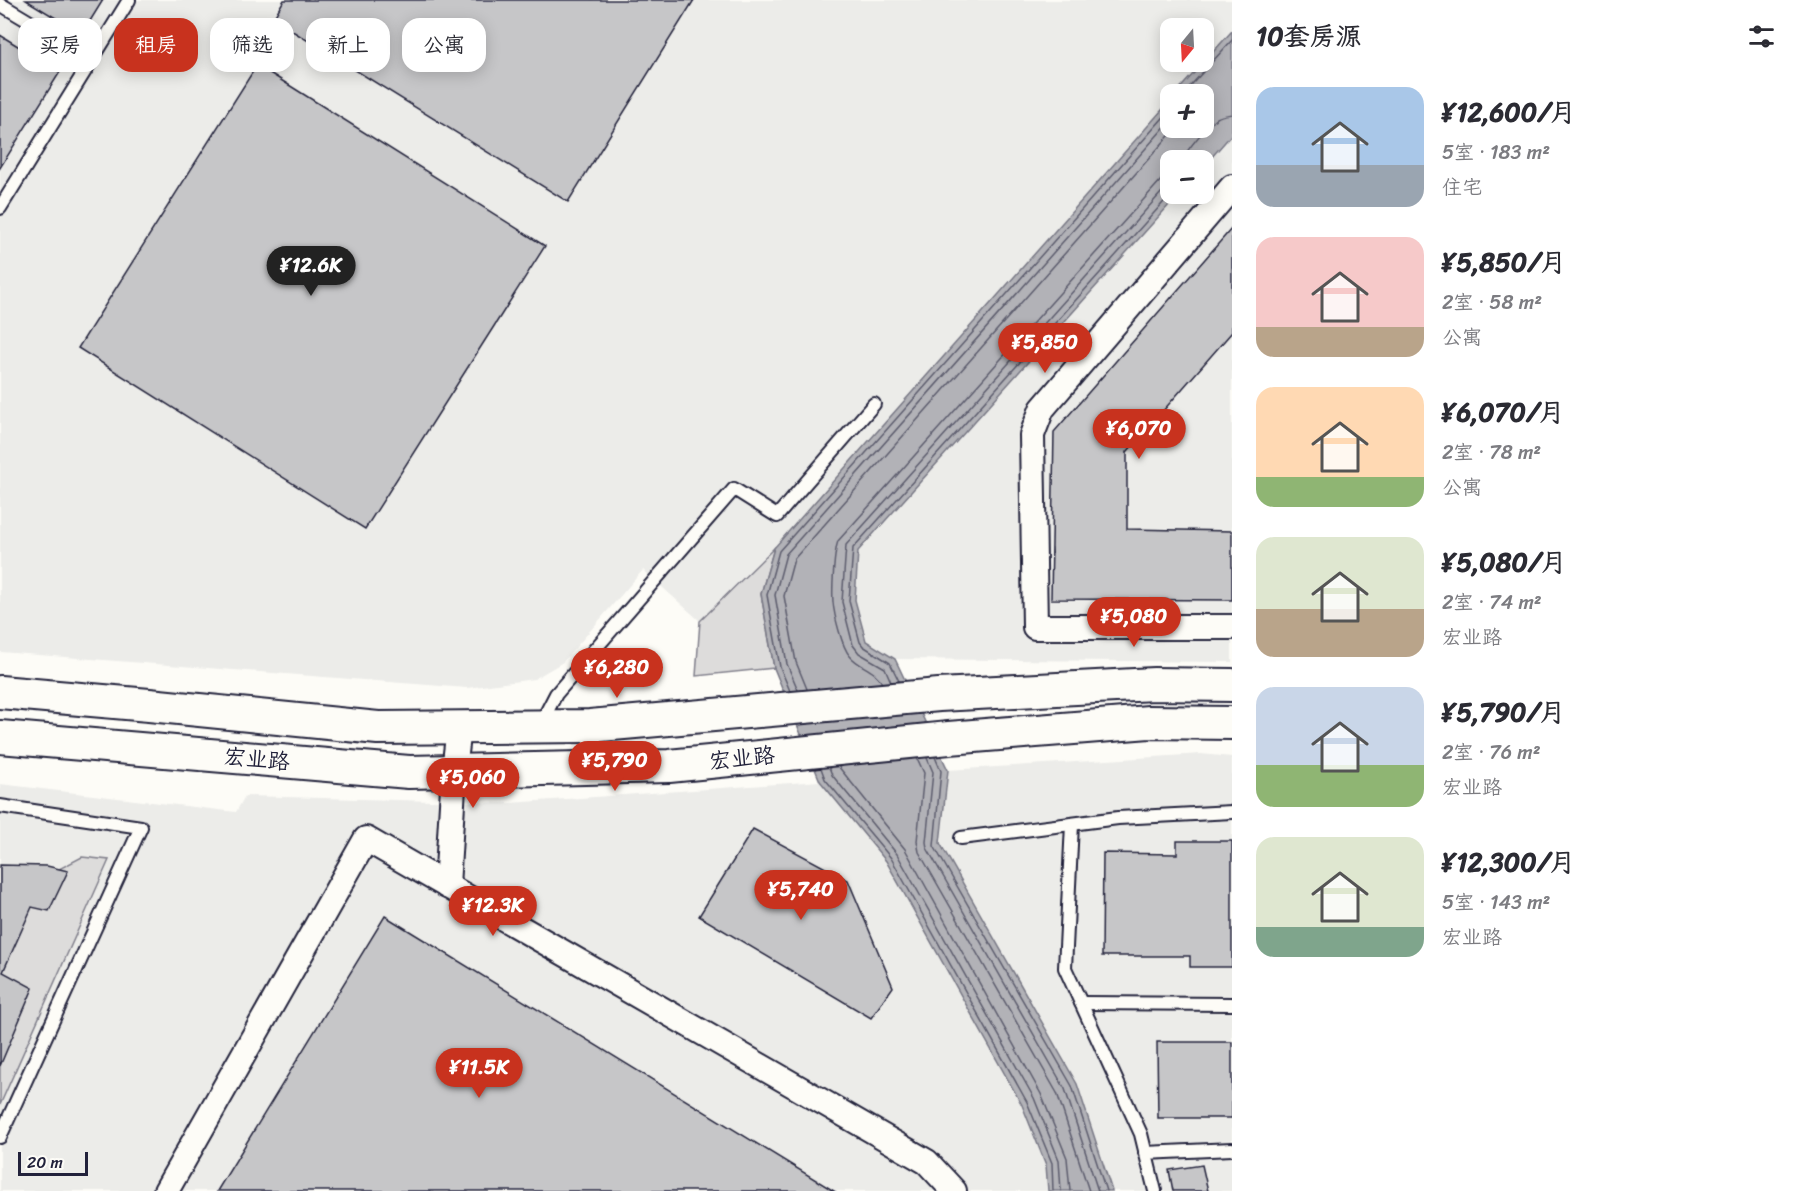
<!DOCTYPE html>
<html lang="zh">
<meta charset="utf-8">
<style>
body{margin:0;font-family:Sriracha,"LXGW WenKai TC",sans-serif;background:#f7f7f7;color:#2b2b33;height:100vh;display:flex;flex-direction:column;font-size:22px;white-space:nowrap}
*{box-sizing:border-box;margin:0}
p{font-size:20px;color:#7c7c81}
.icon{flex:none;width:33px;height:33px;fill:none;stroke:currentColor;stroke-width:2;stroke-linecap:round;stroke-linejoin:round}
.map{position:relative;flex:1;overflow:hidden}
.drawer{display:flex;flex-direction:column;background:#fff;width:570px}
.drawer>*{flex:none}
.guide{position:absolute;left:18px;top:18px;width:570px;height:54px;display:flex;gap:12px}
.needle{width:39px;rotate:198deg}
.buttons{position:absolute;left:1160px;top:18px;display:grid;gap:12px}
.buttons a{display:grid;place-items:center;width:54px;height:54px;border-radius:12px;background:#fff;box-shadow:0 3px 15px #0003;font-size:30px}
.scale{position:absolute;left:18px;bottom:15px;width:70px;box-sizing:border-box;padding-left:6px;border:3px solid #22223b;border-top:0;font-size:16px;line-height:21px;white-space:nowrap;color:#22223b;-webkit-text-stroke:4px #fdfcf7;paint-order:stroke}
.price{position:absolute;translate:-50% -51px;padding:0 14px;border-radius:21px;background:#c8321e;color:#fff;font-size:20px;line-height:39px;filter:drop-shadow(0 2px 3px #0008)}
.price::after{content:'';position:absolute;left:50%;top:36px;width:18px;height:14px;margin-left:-9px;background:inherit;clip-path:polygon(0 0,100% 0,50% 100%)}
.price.on{background:#222;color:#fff}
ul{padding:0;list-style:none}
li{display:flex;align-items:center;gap:18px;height:150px;padding:0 24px}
li span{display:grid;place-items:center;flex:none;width:168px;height:120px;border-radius:18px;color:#555}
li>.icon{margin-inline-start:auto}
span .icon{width:72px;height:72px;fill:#fffc;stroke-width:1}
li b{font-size:26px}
h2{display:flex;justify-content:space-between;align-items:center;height:72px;padding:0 24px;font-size:26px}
.tag{padding:0 21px;border-radius:18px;background:#fff;box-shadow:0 3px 15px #0003;font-size:21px;line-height:54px}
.tag.on{background:#c8321e;color:#fff}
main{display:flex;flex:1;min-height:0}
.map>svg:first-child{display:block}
.built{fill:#ecece9;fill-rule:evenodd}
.green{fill:#dddcdb;stroke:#807f8b;stroke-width:1.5}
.water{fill:#b2b2b7;stroke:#787885;stroke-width:1.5}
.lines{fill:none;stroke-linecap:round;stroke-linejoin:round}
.shore{stroke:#5c5c6d;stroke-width:1.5}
.building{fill:#c6c6c8;stroke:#22223b;stroke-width:1.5}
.service-casing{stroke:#22223b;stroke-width:16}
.minor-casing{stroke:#22223b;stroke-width:28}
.tertiary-casing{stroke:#22223b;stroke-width:36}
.service{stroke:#fdfcf7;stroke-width:12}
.minor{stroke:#fdfcf7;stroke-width:24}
.tertiary{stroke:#fdfcf7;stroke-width:32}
.labels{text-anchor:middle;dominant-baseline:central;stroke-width:4.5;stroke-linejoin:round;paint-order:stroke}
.street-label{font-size:22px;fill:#22223b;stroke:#fdfcf7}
</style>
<main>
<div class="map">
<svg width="1232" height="1191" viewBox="0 0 1232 1191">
<rect width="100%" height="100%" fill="#fdfcf7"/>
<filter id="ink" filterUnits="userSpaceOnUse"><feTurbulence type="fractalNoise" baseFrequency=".0167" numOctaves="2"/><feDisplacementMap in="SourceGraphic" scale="12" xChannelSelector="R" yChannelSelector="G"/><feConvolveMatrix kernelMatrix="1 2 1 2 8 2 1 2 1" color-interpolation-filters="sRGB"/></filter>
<g filter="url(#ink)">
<g class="built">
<path d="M0,0H1232V31L1175,94H1170V101L774,548L700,621L643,570L563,662L534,679L467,688L0,652ZM1170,28H1203V62H1170Z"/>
<polygon points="1232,134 1232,662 895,659 866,641 855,600 858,551 1179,194 1203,194 1203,167"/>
<polygon points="1201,754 1232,757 1232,1191 1112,1191 1077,1084 940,843 948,770"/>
<polygon points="820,781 879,849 1022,1105 1046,1165 1048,1191 0,1191 0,784 236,812 245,796 510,803"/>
</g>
<g class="green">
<polygon points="774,548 761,594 774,668 696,676 700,621"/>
<polygon points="82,857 109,860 0,1105 0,869 42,878"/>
</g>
<polygon class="water" points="1232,31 1232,134 1203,167 1203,160 1170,160 1170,194 1179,194 858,551 855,600 866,641 895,659 948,770 940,843 1077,1084 1112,1191 1048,1191 1046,1165 1022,1105 886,861 820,781 774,668 761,594 774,548 1170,101 1170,128 1203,128 1203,94 1175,94"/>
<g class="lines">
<g class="shore">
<polyline points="1183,94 1232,40"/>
<path d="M1182,160C1186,151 1208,124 1217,118C1222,115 1227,115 1232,114"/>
<polyline points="899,681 890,663 863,646 860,642 849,601 853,548 1171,194"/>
<polyline points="891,682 885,668 859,653 853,645 842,602 846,545 1170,183"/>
<path d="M882,683C874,668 860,668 850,656C842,648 834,614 833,602C832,589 834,552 838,541L1162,179L1170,173"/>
<polyline points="807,689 796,662 784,596 794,559 1176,128"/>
<polyline points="798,690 787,664 775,595 786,554 1170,121"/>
<polyline points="790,691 780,667 767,595 779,551 1170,110"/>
<polyline points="935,757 941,771 934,846 1072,1086 1106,1191"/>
<polyline points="917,758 924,773 917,841 919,852 1057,1093 1089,1191"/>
<polyline points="927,758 933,772 926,842 927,848 1065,1089 1098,1191"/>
<polyline points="838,766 905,849 1041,1094 1067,1158 1070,1191"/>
<polyline points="829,767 832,775 897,854 1034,1098 1059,1160 1061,1191"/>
<polyline points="821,768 825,779 891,858 1027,1102 1052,1163 1053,1191"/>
</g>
</g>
<g class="building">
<polygon points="26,0 103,0 82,34"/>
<polygon points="284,0 694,0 568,202 273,19"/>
<polygon points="0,35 60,72 0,168"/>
<polygon points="257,65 545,246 365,529 78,348"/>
<polygon points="1232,228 1232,332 1127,452 1127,529 1232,531 1232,600 1051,599 1054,432"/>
<polygon points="753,829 848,880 893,987 871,1018 699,916"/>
<polygon points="1177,841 1232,841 1232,967 1190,967 1190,956 1102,956 1103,853 1177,854"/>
<polygon points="0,865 47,866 68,871 49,911 32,907 3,972 33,988 0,1066"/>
<polygon points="385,916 834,1191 217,1191"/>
<polygon points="1157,1042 1232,1042 1232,1118 1158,1118"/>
<polygon points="1202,1165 1208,1191 1173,1191 1169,1170"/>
</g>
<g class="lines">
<defs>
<g id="service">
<polyline points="0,4 92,59"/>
<polyline points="0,208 129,0"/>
<polyline points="541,723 556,694 734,489 777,516 874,404"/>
<polyline points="0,806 141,827 0,1137"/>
<polyline points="1072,824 1065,968 1141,1134 1155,1191"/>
<polyline points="961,838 1118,818 1232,812"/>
<polyline points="1081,1003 1232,1004"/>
<polyline points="1145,1153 1232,1149"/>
</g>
<g id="minor">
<polyline points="1232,187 1042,409 1032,435 1035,627 1232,627"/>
<polyline points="447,886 454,771 459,727"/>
<polyline points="166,1191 366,839 927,1162 954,1191"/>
</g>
<g id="tertiary">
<polyline points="0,692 149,705 378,728 590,726 939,695 1154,684 1232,685"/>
<polyline points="0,737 409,772 669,766 949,738 1149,722 1232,723"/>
</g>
</defs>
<use href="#service" class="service-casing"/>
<use href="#minor" class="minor-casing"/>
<use href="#tertiary" class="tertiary-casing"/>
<use href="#service" class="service"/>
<use href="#minor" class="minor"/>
<use href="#tertiary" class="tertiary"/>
</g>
</g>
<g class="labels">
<g class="street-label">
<text transform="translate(742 758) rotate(-6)">宏业路</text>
<text transform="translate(257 759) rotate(5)">宏业路</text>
</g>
</g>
</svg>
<div class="buttons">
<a><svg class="needle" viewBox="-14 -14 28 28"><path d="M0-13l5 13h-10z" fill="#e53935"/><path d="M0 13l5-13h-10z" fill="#7c7c81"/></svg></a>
<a>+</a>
<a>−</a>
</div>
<div class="scale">20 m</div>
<b class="price on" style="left:311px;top:297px">¥12.6K</b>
<b class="price" style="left:1045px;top:374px">¥5,850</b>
<b class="price" style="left:1139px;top:460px">¥6,070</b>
<b class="price" style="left:1134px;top:648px">¥5,080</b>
<b class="price" style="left:617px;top:699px">¥6,280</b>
<b class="price" style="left:615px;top:792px">¥5,790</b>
<b class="price" style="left:473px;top:809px">¥5,060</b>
<b class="price" style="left:801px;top:921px">¥5,740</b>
<b class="price" style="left:493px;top:937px">¥12.3K</b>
<b class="price" style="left:479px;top:1099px">¥11.5K</b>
<div class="guide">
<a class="tag">买房</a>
<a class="tag on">租房</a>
<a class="tag">筛选</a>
<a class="tag">新上</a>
<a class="tag">公寓</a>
</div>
</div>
<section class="drawer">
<h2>10套房源<svg class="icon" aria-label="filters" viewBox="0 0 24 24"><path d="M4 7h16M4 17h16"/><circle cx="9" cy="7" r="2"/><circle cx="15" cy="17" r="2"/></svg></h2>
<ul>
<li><span style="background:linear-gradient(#a9c7e8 65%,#9aa5b1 0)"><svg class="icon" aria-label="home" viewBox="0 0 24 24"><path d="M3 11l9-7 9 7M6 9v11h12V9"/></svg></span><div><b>¥12,600/月</b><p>5室 · 183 m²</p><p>住宅</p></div></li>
<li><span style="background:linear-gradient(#f6c9c9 75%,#b9a48a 0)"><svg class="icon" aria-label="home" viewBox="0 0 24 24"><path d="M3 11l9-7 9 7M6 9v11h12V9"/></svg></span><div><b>¥5,850/月</b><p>2室 · 58 m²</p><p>公寓</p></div></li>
<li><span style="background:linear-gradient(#ffd9b3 75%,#8fb573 0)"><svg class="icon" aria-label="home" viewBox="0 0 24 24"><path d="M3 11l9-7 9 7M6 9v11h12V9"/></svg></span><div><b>¥6,070/月</b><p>2室 · 78 m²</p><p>公寓</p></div></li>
<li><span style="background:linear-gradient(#dfe7d0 60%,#b9a48a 0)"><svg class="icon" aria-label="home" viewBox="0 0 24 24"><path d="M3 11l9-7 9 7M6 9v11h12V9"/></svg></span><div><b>¥5,080/月</b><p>2室 · 74 m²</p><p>宏业路</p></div></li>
<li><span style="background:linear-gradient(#c9d6e8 65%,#8fb573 0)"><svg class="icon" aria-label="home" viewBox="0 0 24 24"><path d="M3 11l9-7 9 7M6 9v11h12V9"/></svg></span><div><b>¥5,790/月</b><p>2室 · 76 m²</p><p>宏业路</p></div></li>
<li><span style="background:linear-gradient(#dfe7d0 75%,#7fa58c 0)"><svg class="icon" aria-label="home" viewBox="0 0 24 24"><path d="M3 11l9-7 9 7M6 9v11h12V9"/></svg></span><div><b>¥12,300/月</b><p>5室 · 143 m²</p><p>宏业路</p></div></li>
</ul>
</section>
</main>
